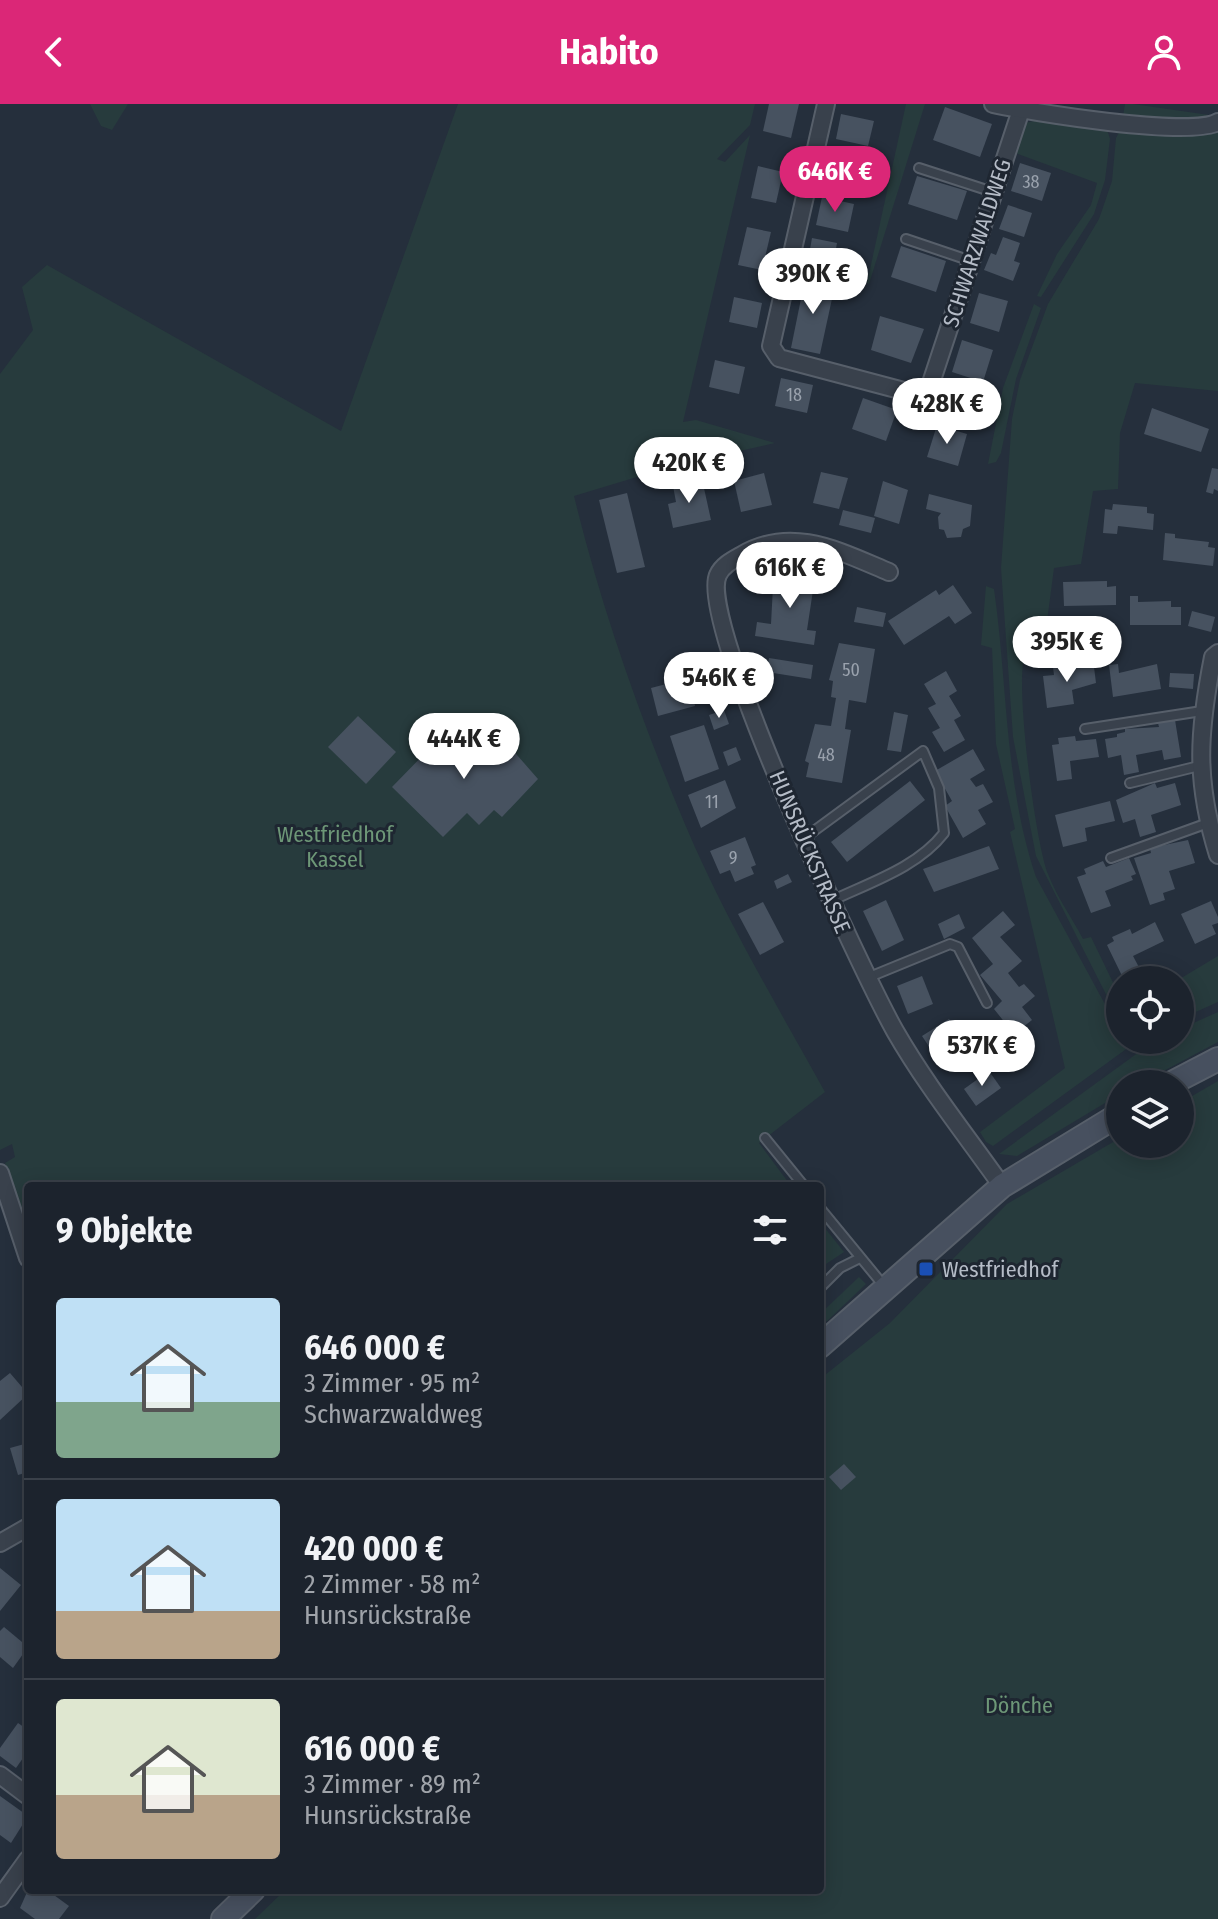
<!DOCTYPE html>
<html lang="de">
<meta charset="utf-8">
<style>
body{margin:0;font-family:"Fira Sans Condensed",sans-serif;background:#292f39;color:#f1f3f6;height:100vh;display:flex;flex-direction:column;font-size:30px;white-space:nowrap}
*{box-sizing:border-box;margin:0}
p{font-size:26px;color:#a0a4aa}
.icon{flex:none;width:44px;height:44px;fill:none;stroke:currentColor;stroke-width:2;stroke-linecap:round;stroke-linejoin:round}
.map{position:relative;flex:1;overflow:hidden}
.sheet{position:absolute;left:24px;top:1078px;width:800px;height:712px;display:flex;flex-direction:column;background:#1c232d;border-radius:8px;box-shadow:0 4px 20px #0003,0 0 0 2px #3a4049}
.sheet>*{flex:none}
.buttons{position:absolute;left:1106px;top:862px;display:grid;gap:16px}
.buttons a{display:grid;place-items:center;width:88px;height:88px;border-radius:50%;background:#1c232d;box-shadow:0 4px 20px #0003,0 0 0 2px #3a4049;font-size:40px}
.price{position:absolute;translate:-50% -68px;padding:0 18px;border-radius:28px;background:#fff;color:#222;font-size:26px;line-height:52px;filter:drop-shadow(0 2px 4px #0008)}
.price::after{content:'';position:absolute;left:50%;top:48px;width:24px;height:18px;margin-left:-12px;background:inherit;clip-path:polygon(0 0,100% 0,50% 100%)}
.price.active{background:#db2777;color:#fff}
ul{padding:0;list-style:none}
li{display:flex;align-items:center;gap:24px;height:200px;padding:0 32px}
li+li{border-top:2px solid #3a4049}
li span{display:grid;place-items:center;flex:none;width:224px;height:160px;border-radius:8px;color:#555}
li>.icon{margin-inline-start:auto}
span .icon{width:96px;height:96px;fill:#fffc;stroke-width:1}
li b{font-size:34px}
h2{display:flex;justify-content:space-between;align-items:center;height:96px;padding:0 32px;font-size:34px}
header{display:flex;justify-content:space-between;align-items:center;height:104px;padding:0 32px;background:#db2777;color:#fff;font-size:36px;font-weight:700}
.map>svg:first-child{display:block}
.green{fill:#273b3d}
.building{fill:#475260}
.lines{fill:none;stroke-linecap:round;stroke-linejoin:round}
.service-casing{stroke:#575f6a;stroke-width:12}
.minor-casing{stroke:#575f6a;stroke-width:20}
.secondary-casing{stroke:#575f6a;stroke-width:26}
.service{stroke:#39414c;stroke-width:8}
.minor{stroke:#39414c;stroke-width:16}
.secondary{stroke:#47505f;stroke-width:22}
.transit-dot{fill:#1a4fb4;stroke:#1e2631;stroke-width:3}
.labels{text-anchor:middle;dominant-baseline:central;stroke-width:6;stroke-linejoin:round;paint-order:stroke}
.number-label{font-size:18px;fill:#9aa2ad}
.street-label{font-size:22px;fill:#b5bcc7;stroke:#1e2631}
.park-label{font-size:22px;fill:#6d9777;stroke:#1e2631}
.poi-label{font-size:22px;fill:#b5bcc7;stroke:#1e2631;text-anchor:start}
</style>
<header><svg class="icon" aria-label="back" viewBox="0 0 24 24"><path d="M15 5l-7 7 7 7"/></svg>Habito<svg class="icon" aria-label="person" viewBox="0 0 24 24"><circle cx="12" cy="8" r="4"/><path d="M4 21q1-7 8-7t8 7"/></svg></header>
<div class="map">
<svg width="1218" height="1815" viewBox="0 0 1218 1815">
<rect width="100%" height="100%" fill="#252f3c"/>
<g class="green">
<polygon points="90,0 128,0 112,26 101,22"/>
<path d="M458,0H755L750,21L717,55L725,58L750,31L683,318L696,316L775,339L670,363L574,392C603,511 645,628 694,741C732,826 780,907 825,988L759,1039L791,1082H28V1126L5,1059L15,1053L12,1040L0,1046V270L33,226L22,183L47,161L341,327Z"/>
<polygon points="906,0 925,0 869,180 867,179"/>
<polygon points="1125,0 1133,0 1216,12 1195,18 1123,12"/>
<polygon points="1038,16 1094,25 1106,22 1110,35 1105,76 1094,110 1041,193 1037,192 1057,150 1091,101 1097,79 1015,49 1025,19"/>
<path d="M1122,23L1218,25V287L1135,279L1120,329L1118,385L1093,387L1081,460L1054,464L1043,548L1040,552H1025C1014,577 1036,742 1048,770C1057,793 1072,814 1083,835L1091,833L1120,893V918L1036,752L1013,633L1001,464L1012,315L1020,276L1048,200L1099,115L1112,77L1116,34Z"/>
<polygon points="1034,200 1041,204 1016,275 1001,349 996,358 988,360 1003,284"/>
<path d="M986,482L994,485C1008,582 1004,678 1036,773L1120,928V936H1126L1129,943L993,1042L986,1038L980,1028L1065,964L1010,728L1015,725L996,640L992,544L981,541Z"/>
<polygon points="1218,852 1218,898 1180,915 1178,876"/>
<polygon points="1218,908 1218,938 1139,980 1120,980 1120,990 1017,1052 999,1050 1139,948 1161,936 1180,936 1180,925"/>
<polygon points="1218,977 1218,1815 255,1815 285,1786 820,1786 820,1275 890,1219 1007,1100 1120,1034 1120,1040 1180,1040 1180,999"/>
<polygon points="820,1118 844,1148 820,1164"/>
<polygon points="859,1173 866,1180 827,1217 823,1217 820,1210"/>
</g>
<g class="building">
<polygon points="769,0 799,0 791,34 763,27"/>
<polygon points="945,3 992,20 980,53 933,36"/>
<polygon points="841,10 874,17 868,42 836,35"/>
<polygon points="832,49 864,56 857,88 825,81"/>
<polygon points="1020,59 1051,69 1042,97 1011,87"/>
<polygon points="758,62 783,68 776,99 751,94"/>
<polygon points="917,72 967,87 957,116 908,100"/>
<polygon points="822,93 854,100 848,128 816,121"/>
<polygon points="1008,101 1032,109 1024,133 999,125"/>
<polygon points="747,123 771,128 762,166 738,161"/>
<polygon points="1003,133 1020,139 1014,157 1020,159 1013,177 984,166 991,149 996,151"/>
<polygon points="812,134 837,139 832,167 807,162"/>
<polygon points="901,142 946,157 936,188 891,173"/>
<polygon points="805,175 835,181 820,250 791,244"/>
<polygon points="979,189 1008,197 999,228 970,219"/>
<polygon points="734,193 762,199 757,224 729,218"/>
<polygon points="880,212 924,225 911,259 871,246"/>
<polygon points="962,236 993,246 983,278 952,268"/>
<polygon points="715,256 745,263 739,290 709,283"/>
<polygon points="781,274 813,281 807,309 775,302"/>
<polygon points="947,285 974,294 966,320 939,312"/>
<polygon points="863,294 897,306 886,337 852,325"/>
<polygon points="1152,304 1209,325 1201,348 1144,330"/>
<polygon points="937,321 967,330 958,362 927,353"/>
<polygon points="1212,364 1218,365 1218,387 1214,385 1213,390 1206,388"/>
<polygon points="821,368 848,374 839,405 813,399"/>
<polygon points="764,369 772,401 741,408 734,377"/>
<polygon points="702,375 711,416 673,424 668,400 676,398 673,382"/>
<polygon points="883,377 908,386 899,420 874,412"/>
<polygon points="627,389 645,463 617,469 599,396"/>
<polygon points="929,390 972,401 970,422 963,425 961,433 947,434 944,426 939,425 938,413 941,409 926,405"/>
<polygon points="1113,400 1147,403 1147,409 1154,410 1153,426 1118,422 1117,430 1103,429 1105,405 1112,406"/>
<polygon points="843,406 875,414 871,429 839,421"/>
<polygon points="1165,429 1175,430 1175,434 1209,438 1208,443 1215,444 1213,462 1163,456"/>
<polygon points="779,467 815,473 807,526 816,527 814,541 755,532 757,518 771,520 773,482 776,483"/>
<polygon points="1107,477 1107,483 1116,482 1116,501 1064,502 1063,478"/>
<polygon points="953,481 972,509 955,520 949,512 904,541 888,517 936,486 939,491"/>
<polygon points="1130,492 1138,492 1138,498 1171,497 1171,503 1181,503 1181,521 1130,521"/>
<polygon points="857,503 886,509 883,523 854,518"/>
<polygon points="1192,507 1215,513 1211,528 1188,522"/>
<polygon points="839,539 875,545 866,599 849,596 845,625 851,626 842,679 806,673 809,659 805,657 815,620 831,622 836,594 831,593 833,577 829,576"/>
<polygon points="699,549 704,565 687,570 682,554"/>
<polygon points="769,554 813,561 811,575 767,568"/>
<polygon points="1085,559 1086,564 1094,563 1096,579 1072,586 1074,600 1047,604 1043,572 1054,571 1053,563"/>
<polygon points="1118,560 1119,569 1157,560 1161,585 1113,593 1109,561"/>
<polygon points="946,567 957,587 949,592 961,612 954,616 965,636 944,648 932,628 940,624 928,604 936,600 924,580"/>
<polygon points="1170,569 1194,570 1193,585 1169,583"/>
<polygon points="689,574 695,602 658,612 651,584"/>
<polygon points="724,606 729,620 714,626 709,611"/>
<polygon points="894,608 908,611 901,648 887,646"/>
<polygon points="358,612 396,648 366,680 328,643"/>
<polygon points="1175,616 1181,653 1164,656 1162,646 1136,651 1139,668 1124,671 1121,651 1108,654 1105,635 1117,633 1117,630 1125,628 1125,625 1159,623 1158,619"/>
<polygon points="465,617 501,652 510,643 538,675 502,713 494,706 479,721 467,709 443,733 392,683 431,643 436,647"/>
<polygon points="704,621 719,665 685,678 670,632"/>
<polygon points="1075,632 1076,637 1096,635 1099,653 1070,657 1072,675 1057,677 1052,641 1059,640 1058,634"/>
<polygon points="736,643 741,656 728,662 723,648"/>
<polygon points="973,645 985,666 970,675 976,683 983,680 993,698 978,706 986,720 963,734 945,702 952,697 935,667"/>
<polygon points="725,676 736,704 701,724 688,691"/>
<polygon points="910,677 925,696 847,758 831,738"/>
<polygon points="1155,679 1157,684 1175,679 1181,701 1151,711 1156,728 1140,733 1135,715 1123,719 1116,696"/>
<polygon points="1110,697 1115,717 1085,724 1087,737 1063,743 1055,711"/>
<polygon points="745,733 756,761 751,763 754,770 735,778 730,766 720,770 710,747"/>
<polygon points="1188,736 1195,759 1169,767 1175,785 1163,789 1165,796 1150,801 1134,754 1151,749 1150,744"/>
<polygon points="989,742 999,765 934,788 923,765"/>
<polygon points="1129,754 1136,770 1131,772 1133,776 1105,787 1111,802 1091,809 1077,773 1086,770 1084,765 1103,757 1106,763"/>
<polygon points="788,770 792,778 777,785 774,777"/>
<polygon points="886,796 904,836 882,847 863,807"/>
<polygon points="1211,797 1218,813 1218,819 1212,821 1216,830 1195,840 1181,810"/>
<polygon points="763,798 784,838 760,851 738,810"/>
<polygon points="1003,807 1015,821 1000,833 1022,857 1008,869 1019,883 1024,880 1035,892 1022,903 1032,916 1014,930 994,905 1002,897 980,871 993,860 972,834"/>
<polygon points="959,810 965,824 944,835 938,820"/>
<polygon points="1155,818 1164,837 1133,852 1141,867 1124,876 1107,841 1114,837 1112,833 1130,825 1132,830"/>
<polygon points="922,872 933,900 908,910 897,882"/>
<polygon points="949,915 956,926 962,923 968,933 963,936 971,947 944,965 922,932"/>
<polygon points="989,967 1001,984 976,1002 964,985"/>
<polygon points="10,1269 28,1290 0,1316 0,1277"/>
<polygon points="28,1339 28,1368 18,1371 10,1344"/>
<polygon points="844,1360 856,1373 841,1386 829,1373"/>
<polygon points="0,1464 21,1481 0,1507"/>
<polygon points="4,1523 28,1543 13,1564 0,1553 0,1527"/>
<polygon points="18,1619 28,1626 28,1647 16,1664 0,1652 0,1644"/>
<polygon points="0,1692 28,1712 11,1739 0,1731"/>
<polygon points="28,1786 47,1786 69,1802 59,1815 35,1815 20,1804"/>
</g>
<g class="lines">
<defs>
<g id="service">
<polyline points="919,64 993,88"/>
<polyline points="906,135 971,157"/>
<polyline points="1085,625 1202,607"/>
<polyline points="1130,679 1199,662"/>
<path d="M803,735L923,647L939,684L944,729C917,764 868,779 829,798"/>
<polyline points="1111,754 1208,719"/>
<polyline points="867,874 950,840 958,843 987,899"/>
<polyline points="765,1034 804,1082"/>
<polyline points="820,1104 884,1182"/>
<polyline points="820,1184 840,1164 860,1154"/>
</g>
<g id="minor">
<polyline points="826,0 771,242 779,254 915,290 929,285 1021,6"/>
<path d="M993,0C1030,8 1190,34 1218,18"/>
<path d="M889,468C839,447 791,421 740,452C731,457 722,462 718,471C696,516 863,870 895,927C926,981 966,1031 1002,1082"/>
<path d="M1218,549L1213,553C1198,629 1195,677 1218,751"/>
<polyline points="0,1069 28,1154"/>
<polyline points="0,1439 28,1423"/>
<polyline points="0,1671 28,1692"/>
<polyline points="0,1794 28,1755"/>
</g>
<g id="secondary">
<polyline points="1170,980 1218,955"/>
<polyline points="820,1242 1002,1082 1120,1010"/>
<polyline points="223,1815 253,1786"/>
</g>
</defs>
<use href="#service" class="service-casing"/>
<use href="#minor" class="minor-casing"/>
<use href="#secondary" class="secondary-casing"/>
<use href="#service" class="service"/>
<use href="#minor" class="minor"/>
<use href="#secondary" class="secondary"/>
</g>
<rect class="transit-dot" x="918" y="1157" width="16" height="16" rx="4"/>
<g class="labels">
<g class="number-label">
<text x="1031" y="78">38</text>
<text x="794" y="291">18</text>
<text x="851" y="566">50</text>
<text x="826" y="651">48</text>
<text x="712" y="698">11</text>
<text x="733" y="754">9</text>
</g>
<g class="street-label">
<text transform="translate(977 139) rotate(-72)">SCHWARZWALDWEG</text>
<text transform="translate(810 748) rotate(67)">HUNSRÜCKSTRASSE</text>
</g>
<g class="park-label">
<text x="335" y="730">Westfriedhof<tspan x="335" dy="25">Kassel</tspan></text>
<text x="1019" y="1601">Dönche</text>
</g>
<g class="poi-label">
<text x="942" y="1165">Westfriedhof</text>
</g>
</g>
</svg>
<div class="buttons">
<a><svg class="icon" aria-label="locate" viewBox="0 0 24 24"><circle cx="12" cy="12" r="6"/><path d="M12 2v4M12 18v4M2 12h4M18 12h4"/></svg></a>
<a><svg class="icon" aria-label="layers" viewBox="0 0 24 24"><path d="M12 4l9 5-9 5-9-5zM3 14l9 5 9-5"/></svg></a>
</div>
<b class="price active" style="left:835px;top:110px">646K €</b>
<b class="price" style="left:813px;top:212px">390K €</b>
<b class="price" style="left:947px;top:342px">428K €</b>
<b class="price" style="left:689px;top:401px">420K €</b>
<b class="price" style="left:790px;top:506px">616K €</b>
<b class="price" style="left:1067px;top:580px">395K €</b>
<b class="price" style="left:719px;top:616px">546K €</b>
<b class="price" style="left:464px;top:677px">444K €</b>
<b class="price" style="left:982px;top:984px">537K €</b>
<section class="sheet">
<h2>9 Objekte<svg class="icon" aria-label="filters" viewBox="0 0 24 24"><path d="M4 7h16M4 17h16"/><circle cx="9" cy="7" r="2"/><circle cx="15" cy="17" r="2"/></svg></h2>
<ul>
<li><span style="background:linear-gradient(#bfe0f5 65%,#7fa58c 0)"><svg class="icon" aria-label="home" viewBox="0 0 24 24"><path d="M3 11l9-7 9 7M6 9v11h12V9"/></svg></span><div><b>646 000 €</b><p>3 Zimmer · 95 m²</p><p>Schwarzwaldweg</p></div></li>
<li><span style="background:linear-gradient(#bfe0f5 70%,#b9a48a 0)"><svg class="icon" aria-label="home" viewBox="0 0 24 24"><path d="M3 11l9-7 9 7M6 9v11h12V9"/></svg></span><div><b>420 000 €</b><p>2 Zimmer · 58 m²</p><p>Hunsrückstraße</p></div></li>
<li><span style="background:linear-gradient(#dfe7d0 60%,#b9a48a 0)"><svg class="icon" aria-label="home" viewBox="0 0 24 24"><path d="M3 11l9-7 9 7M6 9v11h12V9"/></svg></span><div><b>616 000 €</b><p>3 Zimmer · 89 m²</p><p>Hunsrückstraße</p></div></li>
</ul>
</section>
</div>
